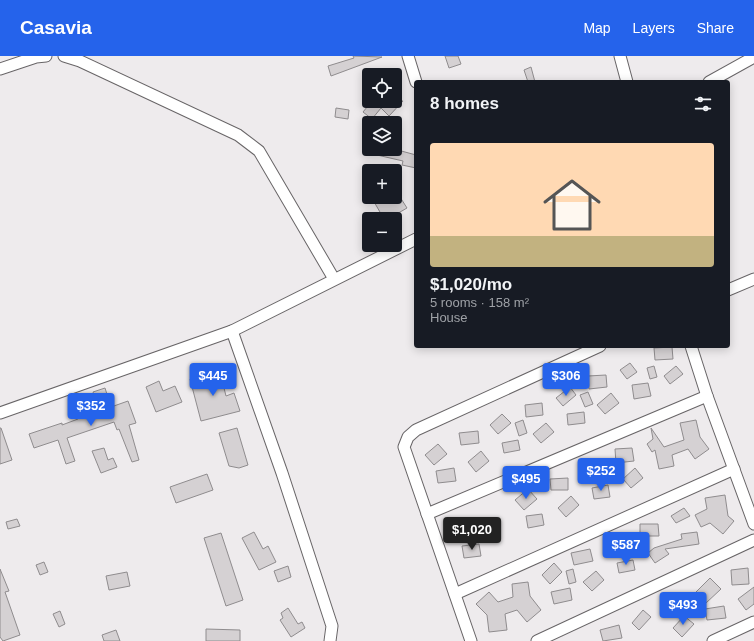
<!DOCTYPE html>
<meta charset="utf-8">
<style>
body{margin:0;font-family:Helvetica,sans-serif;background:#242831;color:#f1f3f6;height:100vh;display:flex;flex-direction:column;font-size:15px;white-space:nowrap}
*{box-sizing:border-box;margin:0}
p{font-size:13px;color:#9ea1a6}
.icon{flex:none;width:22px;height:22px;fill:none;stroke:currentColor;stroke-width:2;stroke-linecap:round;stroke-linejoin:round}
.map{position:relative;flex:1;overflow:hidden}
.details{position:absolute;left:414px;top:24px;width:316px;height:268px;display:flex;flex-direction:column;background:#171b24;border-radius:4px;box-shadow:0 2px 10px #0003}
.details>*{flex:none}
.controls{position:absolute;left:362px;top:12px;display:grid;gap:8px}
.controls a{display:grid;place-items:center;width:40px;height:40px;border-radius:4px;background:#171b24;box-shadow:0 2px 10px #0003;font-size:20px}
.price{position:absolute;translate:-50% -34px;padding:0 9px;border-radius:4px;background:#2563eb;color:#fff;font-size:13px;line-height:26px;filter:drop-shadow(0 1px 2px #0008)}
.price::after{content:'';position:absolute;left:50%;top:24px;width:12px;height:9px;margin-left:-6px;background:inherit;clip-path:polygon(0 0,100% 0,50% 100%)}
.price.selected{background:#222;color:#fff}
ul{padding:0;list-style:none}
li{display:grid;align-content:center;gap:8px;height:212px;padding:0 16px}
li+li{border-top:1px solid #363941}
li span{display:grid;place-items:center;height:124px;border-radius:4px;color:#555}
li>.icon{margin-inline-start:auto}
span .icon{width:72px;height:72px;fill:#fffc;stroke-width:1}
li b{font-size:17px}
h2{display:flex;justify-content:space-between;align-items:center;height:48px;padding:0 16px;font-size:17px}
header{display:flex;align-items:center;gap:24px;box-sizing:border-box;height:56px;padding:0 20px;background:#2563eb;color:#fff}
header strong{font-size:19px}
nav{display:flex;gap:22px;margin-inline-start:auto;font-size:14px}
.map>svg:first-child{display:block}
.building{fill:#d5d1d3;stroke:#8f8c8e}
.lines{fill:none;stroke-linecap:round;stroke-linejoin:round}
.street-casing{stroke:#686567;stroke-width:13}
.street{stroke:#fff;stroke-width:11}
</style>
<header>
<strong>Casavia</strong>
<nav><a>Map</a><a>Layers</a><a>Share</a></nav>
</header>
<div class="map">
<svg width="754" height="585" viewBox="0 0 754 585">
<rect width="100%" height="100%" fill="#eeebed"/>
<g class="building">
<polygon points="353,0 382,1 331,20 328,10 354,2"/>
<polygon points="445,0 458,0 461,8 449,12"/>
<polygon points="531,11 535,26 528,26 524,14"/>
<polygon points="372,45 403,45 389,60 381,52 372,63 363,56"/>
<polygon points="336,52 349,54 348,63 335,61"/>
<polygon points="365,93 394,93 416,99 416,112 402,109 403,105 364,96"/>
<polygon points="380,141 400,141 407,152 388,163 384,163 373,144"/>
<polygon points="672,291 673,303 655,304 654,292"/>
<polygon points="630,307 637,316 627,323 620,314"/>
<polygon points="654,310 657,321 650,323 647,312"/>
<polygon points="676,310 683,318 670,328 664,320"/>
<polygon points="220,316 226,340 234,337 240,355 201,365 190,323"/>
<polygon points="606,319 607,331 589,333 588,320"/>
<polygon points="159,325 163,335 175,330 182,346 156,356 146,331"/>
<polygon points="648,327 651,340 634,343 632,329"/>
<polygon points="570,331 576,339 563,350 556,342"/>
<polygon points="105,332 111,351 128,345 136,367 129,369 139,404 132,406 119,373 117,374 114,366 67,382 75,405 66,408 58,384 34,392 29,378 62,367 62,369 78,363 77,360 98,353 93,336"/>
<polygon points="588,336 593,348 585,351 580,339"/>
<polygon points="611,337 619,347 605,358 597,349"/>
<polygon points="542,347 543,359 526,361 525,349"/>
<polygon points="584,356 585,367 568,369 567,358"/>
<polygon points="502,358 511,367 498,378 490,369"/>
<polygon points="523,364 527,377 519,380 515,367"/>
<polygon points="696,364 700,381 709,393 695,403 688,393 672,399 674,410 659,413 655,394 652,396 647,388 653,383 651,372 664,391 684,384 680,367"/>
<polygon points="546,367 554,376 541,387 533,378"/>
<polygon points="0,372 1,372 12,404 0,408"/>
<polygon points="237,372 248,409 239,412 229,410 219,377"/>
<polygon points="478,375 479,387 461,389 459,377"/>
<polygon points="518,384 520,394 504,397 502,387"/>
<polygon points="438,388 447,398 434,409 425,399"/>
<polygon points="104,392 108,404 113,402 117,411 101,417 92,395"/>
<polygon points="632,392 634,405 616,407 615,393"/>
<polygon points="481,395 489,405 476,416 468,406"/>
<polygon points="593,405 600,413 588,424 580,416"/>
<polygon points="613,411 618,423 610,426 606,413"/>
<polygon points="454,412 456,425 438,427 436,415"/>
<polygon points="635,412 643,422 631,432 623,423"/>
<polygon points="207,418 213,434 176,447 170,431"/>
<polygon points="568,422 568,434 551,434 550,423"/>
<polygon points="608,429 610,441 594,443 592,432"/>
<polygon points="528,433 537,443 524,454 515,444"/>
<polygon points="725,439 728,460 734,465 723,478 710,467 701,471 695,459 707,453 705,442"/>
<polygon points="571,440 579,449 566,461 558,452"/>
<polygon points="684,452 690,460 676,467 671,460"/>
<polygon points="542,458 544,469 528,472 526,460"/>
<polygon points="17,463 20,470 8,473 6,466"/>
<polygon points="465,463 471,472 457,482 451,474"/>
<polygon points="640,468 658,468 659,480 640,480"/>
<polygon points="254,476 263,493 268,490 276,506 259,514 242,482"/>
<polygon points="697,476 699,488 665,493 669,498 655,507 648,497 654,492 682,483 681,478"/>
<polygon points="221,477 243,544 226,550 204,482"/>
<polygon points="618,479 625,488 613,498 605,489"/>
<polygon points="479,488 481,500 464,502 462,490"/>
<polygon points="590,493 593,505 574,509 571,497"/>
<polygon points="633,504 635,514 619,517 617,507"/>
<polygon points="44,506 48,516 40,519 36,509"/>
<polygon points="554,507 562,516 550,528 542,519"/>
<polygon points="288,510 291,521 278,526 274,515"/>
<polygon points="748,512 749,528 732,529 731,514"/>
<polygon points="0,513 9,535 5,536 20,579 3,585 0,581"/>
<polygon points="573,513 576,526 569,528 566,515"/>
<polygon points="596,515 604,524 592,535 583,526"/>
<polygon points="127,516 130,530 109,534 106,520"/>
<polygon points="710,522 721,533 706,547 696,536"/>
<polygon points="528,526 530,540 541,554 527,566 517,554 505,558 507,574 489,576 487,559 476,548 489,536 498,546 513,541 512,528"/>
<polygon points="754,531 754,548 746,554 738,543"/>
<polygon points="570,532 572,544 554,548 551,536"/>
<polygon points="683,542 685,556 666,558 665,544"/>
<polygon points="724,550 726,562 707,564 705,553"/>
<polygon points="288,552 298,568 302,566 305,572 291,581 280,564 283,562 281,557"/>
<polygon points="643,554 651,561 639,574 632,567"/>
<polygon points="60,555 65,568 59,571 53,558"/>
<polygon points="684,560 694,568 682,581 673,572"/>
<polygon points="619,569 622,582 603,585 600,574"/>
<polygon points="206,573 240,574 240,585 206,585"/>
<polygon points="116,574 120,585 104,585 102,579"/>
</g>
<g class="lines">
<defs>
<g id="street">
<polyline points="64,0 80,5 238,79 259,95 334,223"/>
<polyline points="408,0 416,26"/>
<polyline points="620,0 627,26"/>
<polyline points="0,13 36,1 46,0"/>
<polyline points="709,26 754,1"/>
<polyline points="728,234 754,223"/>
<polyline points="232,275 282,417 332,570 330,585"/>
<polyline points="691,290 707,340 754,468"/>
<polyline points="0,357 232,275 416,183"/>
<polyline points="427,458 707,340"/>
<polyline points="455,538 734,413"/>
<polyline points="471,585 404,391 408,381 416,374 600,290"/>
<polyline points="537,585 754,484"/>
<polyline points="713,585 754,566"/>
</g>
</defs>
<use href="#street" class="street-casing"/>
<use href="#street" class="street"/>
</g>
</svg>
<div class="controls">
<a><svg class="icon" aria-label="locate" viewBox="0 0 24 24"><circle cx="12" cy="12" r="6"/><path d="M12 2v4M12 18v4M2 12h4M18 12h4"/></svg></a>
<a><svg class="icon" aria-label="layers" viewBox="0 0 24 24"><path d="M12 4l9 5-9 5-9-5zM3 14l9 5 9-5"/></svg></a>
<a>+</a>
<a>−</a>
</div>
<b class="price" style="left:213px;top:341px">$445</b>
<b class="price" style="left:566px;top:341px">$306</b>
<b class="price" style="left:91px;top:371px">$352</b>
<b class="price" style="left:601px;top:436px">$252</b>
<b class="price" style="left:526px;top:444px">$495</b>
<b class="price selected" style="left:472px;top:495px">$1,020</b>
<b class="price" style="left:626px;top:510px">$587</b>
<b class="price" style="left:683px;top:570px">$493</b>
<section class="details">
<h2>8 homes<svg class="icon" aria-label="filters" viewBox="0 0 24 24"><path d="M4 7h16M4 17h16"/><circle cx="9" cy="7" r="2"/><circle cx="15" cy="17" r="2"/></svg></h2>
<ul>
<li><span style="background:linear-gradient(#ffd9b3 75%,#c2b280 0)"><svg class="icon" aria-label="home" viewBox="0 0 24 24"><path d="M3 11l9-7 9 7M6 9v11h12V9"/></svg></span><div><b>$1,020/mo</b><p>5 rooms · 158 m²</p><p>House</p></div></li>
</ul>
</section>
</div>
